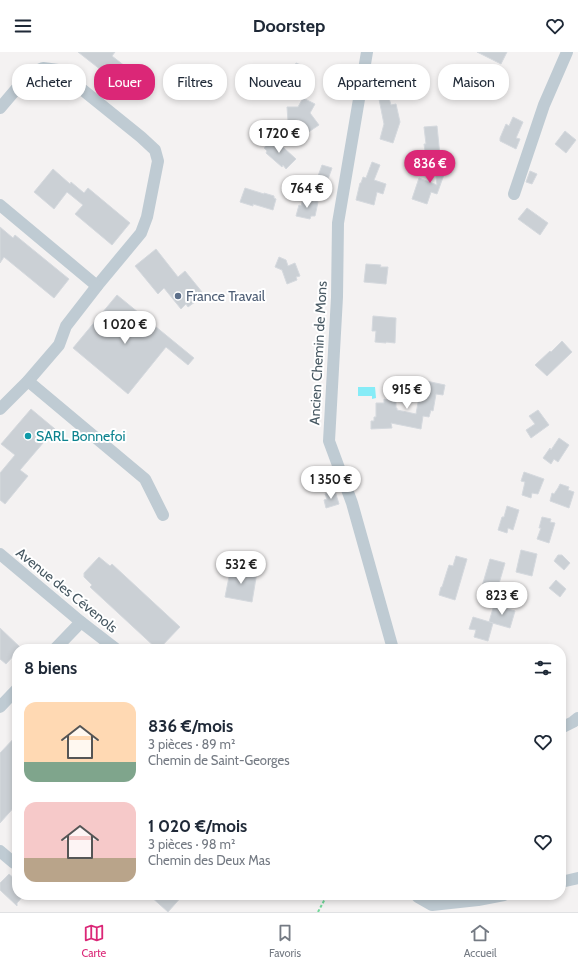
<!DOCTYPE html>
<html lang="fr">
<meta charset="utf-8">
<style>
body{margin:0;font-family:Cabin,sans-serif;background:#f6f6f7;color:#1f2937;height:100vh;display:flex;flex-direction:column;font-size:15px;white-space:nowrap}
*{box-sizing:border-box;margin:0}
p{font-size:13px;color:#747a83}
.icon{flex:none;width:22px;height:22px;fill:none;stroke:currentColor;stroke-width:2;stroke-linecap:round;stroke-linejoin:round}
.map{position:relative;flex:1;overflow:hidden}
.details{position:absolute;left:12px;top:592px;width:554px;height:256px;display:flex;flex-direction:column;background:#fff;border-radius:16px;box-shadow:0 2px 6px #0003}
.details>*{flex:none}
.top-card{position:absolute;left:12px;top:12px;width:554px;height:36px;display:flex;gap:8px}
.price{position:absolute;translate:-50% -34px;padding:0 9px;border-radius:14px;background:#fff;color:#222;font-size:13px;line-height:26px;filter:drop-shadow(0 1px 2px #0008)}
.price::after{content:'';position:absolute;left:50%;top:24px;width:12px;height:9px;margin-left:-6px;background:inherit;clip-path:polygon(0 0,100% 0,50% 100%)}
.price.current{background:#db2777;color:#fff}
ul{padding:0;list-style:none}
li{display:flex;align-items:center;gap:12px;height:100px;padding:0 12px}
li span{display:grid;place-items:center;flex:none;width:112px;height:80px;border-radius:12px;color:#555}
li>.icon{margin-inline-start:auto}
span .icon{width:48px;height:48px;fill:#fffc;stroke-width:1}
li b{font-size:17px}
h2{display:flex;justify-content:space-between;align-items:center;height:48px;padding:0 12px;font-size:17px}
.pill{padding:0 14px;border-radius:16px;background:#fff;box-shadow:0 2px 6px #0003;font-size:14px;line-height:36px}
.pill.current{background:#db2777;color:#fff}
header{display:flex;justify-content:space-between;align-items:center;height:52px;padding:0 12px;background:#fff;font-size:18px;font-weight:700}
.tabs{display:flex;justify-content:space-around;align-items:center;height:56px;border-top:1px solid #e0e1e3;background:#fff;font-size:11px;color:#747a83}
.tabs a{display:grid;justify-items:center;gap:2px}
.tabs .current{color:#db2777}
.map>svg:first-child{display:block}
.water{fill:#86ecf7}
.building{fill:#cbd0d5;stroke:#d5d9de}
.lines{fill:none;stroke-linecap:round;stroke-linejoin:round}
.path{stroke:#71d899;stroke-width:2;stroke-dasharray:3 2;stroke-linecap:butt}
.minor{stroke:#bfcbd3;stroke-width:12}
.service-dot{fill:#5c6f8a;stroke:#fff;stroke-width:1.5}
.culture-dot{fill:#0f9aa8;stroke:#fff;stroke-width:1.5}
.labels{text-anchor:middle;dominant-baseline:central;stroke-width:4;stroke-linejoin:round;paint-order:stroke}
.service-label{font-size:14px;fill:#4e5e75;stroke:#fff;text-anchor:start}
.street-label{font-size:14px;fill:#475862;stroke:#fff}
.culture-label{font-size:14px;fill:#0d838f;stroke:#fff;text-anchor:start}
</style>
<header><svg class="icon" aria-label="menu" viewBox="0 0 24 24"><path d="M4 6h16M4 12h16M4 18h16"/></svg>Doorstep<svg class="icon" aria-label="heart" viewBox="0 0 24 24"><path d="M12 20l-8-8c-3-5 5-10 8-4 3-6 11-1 8 4z"/></svg></header>
<div class="map">
<svg width="578" height="860" viewBox="0 0 578 860">
<rect width="100%" height="100%" fill="#f4f2f2"/>
<polygon class="water" points="358,335 375,335 376,346 372,347 372,344 358,344"/>
<g class="building">
<polygon points="78,0 115,0 112,4 135,22 126,34 103,15 101,18"/>
<polygon points="477,0 507,0 501,12"/>
<polygon points="296,11 306,15 301,27 291,23"/>
<polygon points="303,46 315,52 310,61 319,73 307,81 299,68 288,69 287,55 298,55"/>
<polygon points="389,46 391,53 396,52 400,70 393,91 380,87 384,72 379,47"/>
<polygon points="513,65 523,70 516,86 520,87 516,97 500,89 500,86 506,72 509,74"/>
<polygon points="437,74 440,104 426,106 424,92 426,92 424,75"/>
<polygon points="565,79 576,88 566,101 555,92"/>
<polygon points="273,86 296,107 286,117 283,113 282,115 266,101 267,99 264,96"/>
<polygon points="434,108 446,110 446,117 437,142 431,140 427,152 412,147 419,126 437,133"/>
<polygon points="372,110 380,113 374,128 386,132 383,142 377,140 374,153 356,148 360,131 361,131 363,125 366,126"/>
<polygon points="322,113 332,116 327,130 317,127"/>
<polygon points="53,117 70,132 71,130 84,141 88,136 130,171 112,193 75,162 83,153 67,140 54,157 34,140"/>
<polygon points="530,119 537,122 532,132 526,130"/>
<polygon points="245,136 264,142 264,141 274,144 274,146 276,147 273,158 253,152 253,154 240,150"/>
<polygon points="303,147 318,150 315,164 311,164 310,167 296,164 299,153 301,154"/>
<polygon points="527,156 548,171 540,183 518,167"/>
<polygon points="0,175 13,186 15,183 69,227 54,246 4,205 0,211"/>
<polygon points="156,197 178,225 185,219 202,240 196,244 199,247 188,255 186,252 181,257 164,236 158,242 135,214"/>
<polygon points="279,205 286,208 288,214 295,211 300,224 296,225 297,228 287,232 282,218 275,215"/>
<polygon points="366,212 381,213 380,215 388,215 386,232 364,230"/>
<polygon points="117,243 194,306 188,313 166,295 128,342 73,296"/>
<polygon points="373,264 396,266 395,291 386,290 386,291 375,290 376,279 372,279"/>
<polygon points="562,289 572,300 547,324 535,313 550,299 551,300"/>
<polygon points="426,329 445,333 443,343 436,342 433,359 431,358 429,365 423,364 421,377 391,371 392,376 371,377 371,369 374,369 374,365 376,365 376,351 384,351 384,347 396,350 396,356 397,356 397,358 416,362 419,345 422,345"/>
<polygon points="31,357 55,377 20,418 28,424 5,452 0,448 0,421 15,403 1,392"/>
<polygon points="538,358 549,373 531,386 526,378 535,372 529,364"/>
<polygon points="559,386 569,393 558,410 554,407 551,412 543,406 550,396 551,398"/>
<polygon points="524,420 544,427 538,442 532,441 531,446 522,443 525,430 521,429"/>
<polygon points="560,432 569,435 568,438 574,440 569,456 550,449 552,441 554,442 558,436"/>
<polygon points="335,439 339,452 326,456 324,448 327,447 325,442"/>
<polygon points="507,454 519,458 513,478 508,476 507,481 498,478 502,465 504,465"/>
<polygon points="542,465 551,467 550,470 555,471 549,491 537,487 541,476 539,476"/>
<polygon points="521,498 537,502 532,524 516,520"/>
<polygon points="558,503 562,503 570,511 564,518 554,509"/>
<polygon points="456,504 467,507 455,548 439,543 441,535 442,535 449,513 453,514"/>
<polygon points="99,505 110,514 112,512 180,575 159,597 157,597 90,535 92,533 84,525 84,521"/>
<polygon points="490,507 505,511 498,535 504,537 499,554 478,548"/>
<polygon points="231,515 257,520 252,550 225,545"/>
<polygon points="556,528 566,537 560,545 549,536"/>
<polygon points="494,553 515,559 510,576 489,570"/>
<polygon points="473,565 493,571 488,589 474,585 476,578 469,577"/>
<polygon points="0,576 21,596 20,597 17,597 17,600 6,612 0,607"/>
<polygon points="17,683 17,752 0,771 0,701"/>
<polygon points="9,822 17,829 17,843 24,843 17,851 17,854 0,838 0,831"/>
<polygon points="149,843 183,843 168,860"/>
</g>
<g class="lines">
<polyline class="path" points="318,860 327,843"/>
<g class="minor">
<polyline points="367,0 338,171 337,245 329,389 352,451 393,597"/>
<polyline points="0,56 29,22 43,16 58,18 141,85 155,98 158,109 147,165 141,181 97,234 66,274 59,293 28,329 0,357"/>
<polyline points="514,142 544,53 567,0"/>
<polyline points="0,153 97,234"/>
<polyline points="28,329 145,427 163,463"/>
<polyline points="0,502 81,570 116,597"/>
<polyline points="55,597 81,570"/>
<polyline points="0,655 17,637"/>
<polyline points="561,676 573,670 578,666"/>
<polyline points="0,799 14,811 17,811"/>
<polyline points="561,830 578,826"/>
<polyline points="416,843 418,845 432,853 478,848 504,843"/>
</g>
</g>
<circle class="service-dot" cx="178" cy="244" r="4"/>
<circle class="culture-dot" cx="28" cy="384" r="4"/>
<g class="labels">
<g class="service-label">
<text x="186" y="244">France Travail</text>
</g>
<g class="street-label">
<text transform="translate(318 301) rotate(-87)">Ancien Chemin de Mons</text>
<text transform="translate(67 538) rotate(39)">Avenue des Cévenols</text>
</g>
<g class="culture-label">
<text x="36" y="384">SARL Bonnefoi</text>
</g>
</g>
</svg>
<b class="price" style="left:279px;top:102px">1 720 €</b>
<b class="price current" style="left:430px;top:132px">836 €</b>
<b class="price" style="left:307px;top:157px">764 €</b>
<b class="price" style="left:125px;top:293px">1 020 €</b>
<b class="price" style="left:407px;top:358px">915 €</b>
<b class="price" style="left:331px;top:448px">1 350 €</b>
<b class="price" style="left:241px;top:533px">532 €</b>
<b class="price" style="left:502px;top:564px">823 €</b>
<div class="top-card">
<a class="pill">Acheter</a>
<a class="pill current">Louer</a>
<a class="pill">Filtres</a>
<a class="pill">Nouveau</a>
<a class="pill">Appartement</a>
<a class="pill">Maison</a>
</div>
<section class="details">
<h2>8 biens<svg class="icon" aria-label="filters" viewBox="0 0 24 24"><path d="M4 7h16M4 17h16"/><circle cx="9" cy="7" r="2"/><circle cx="15" cy="17" r="2"/></svg></h2>
<ul>
<li><span style="background:linear-gradient(#ffd9b3 75%,#7fa58c 0)"><svg class="icon" aria-label="home" viewBox="0 0 24 24"><path d="M3 11l9-7 9 7M6 9v11h12V9"/></svg></span><div><b>836 €/mois</b><p>3 pièces · 89 m²</p><p>Chemin de Saint-Georges</p></div><svg class="icon" aria-label="heart" viewBox="0 0 24 24"><path d="M12 20l-8-8c-3-5 5-10 8-4 3-6 11-1 8 4z"/></svg></li>
<li><span style="background:linear-gradient(#f6c9c9 70%,#b9a48a 0)"><svg class="icon" aria-label="home" viewBox="0 0 24 24"><path d="M3 11l9-7 9 7M6 9v11h12V9"/></svg></span><div><b>1 020 €/mois</b><p>3 pièces · 98 m²</p><p>Chemin des Deux Mas</p></div><svg class="icon" aria-label="heart" viewBox="0 0 24 24"><path d="M12 20l-8-8c-3-5 5-10 8-4 3-6 11-1 8 4z"/></svg></li>
</ul>
</section>
</div>
<nav class="tabs">
<a class="current"><svg class="icon" aria-label="map" viewBox="0 0 24 24"><path d="M3 6l6-2 6 2 6-2v14l-6 2-6-2-6 2zM9 4v14M15 6v14"/></svg>Carte</a>
<a><svg class="icon" aria-label="saved" viewBox="0 0 24 24"><path d="M7 4h10v16l-5-4-5 4z"/></svg>Favoris</a>
<a><svg class="icon" aria-label="home" viewBox="0 0 24 24"><path d="M3 11l9-7 9 7M6 9v11h12V9"/></svg>Accueil</a>
</nav>
